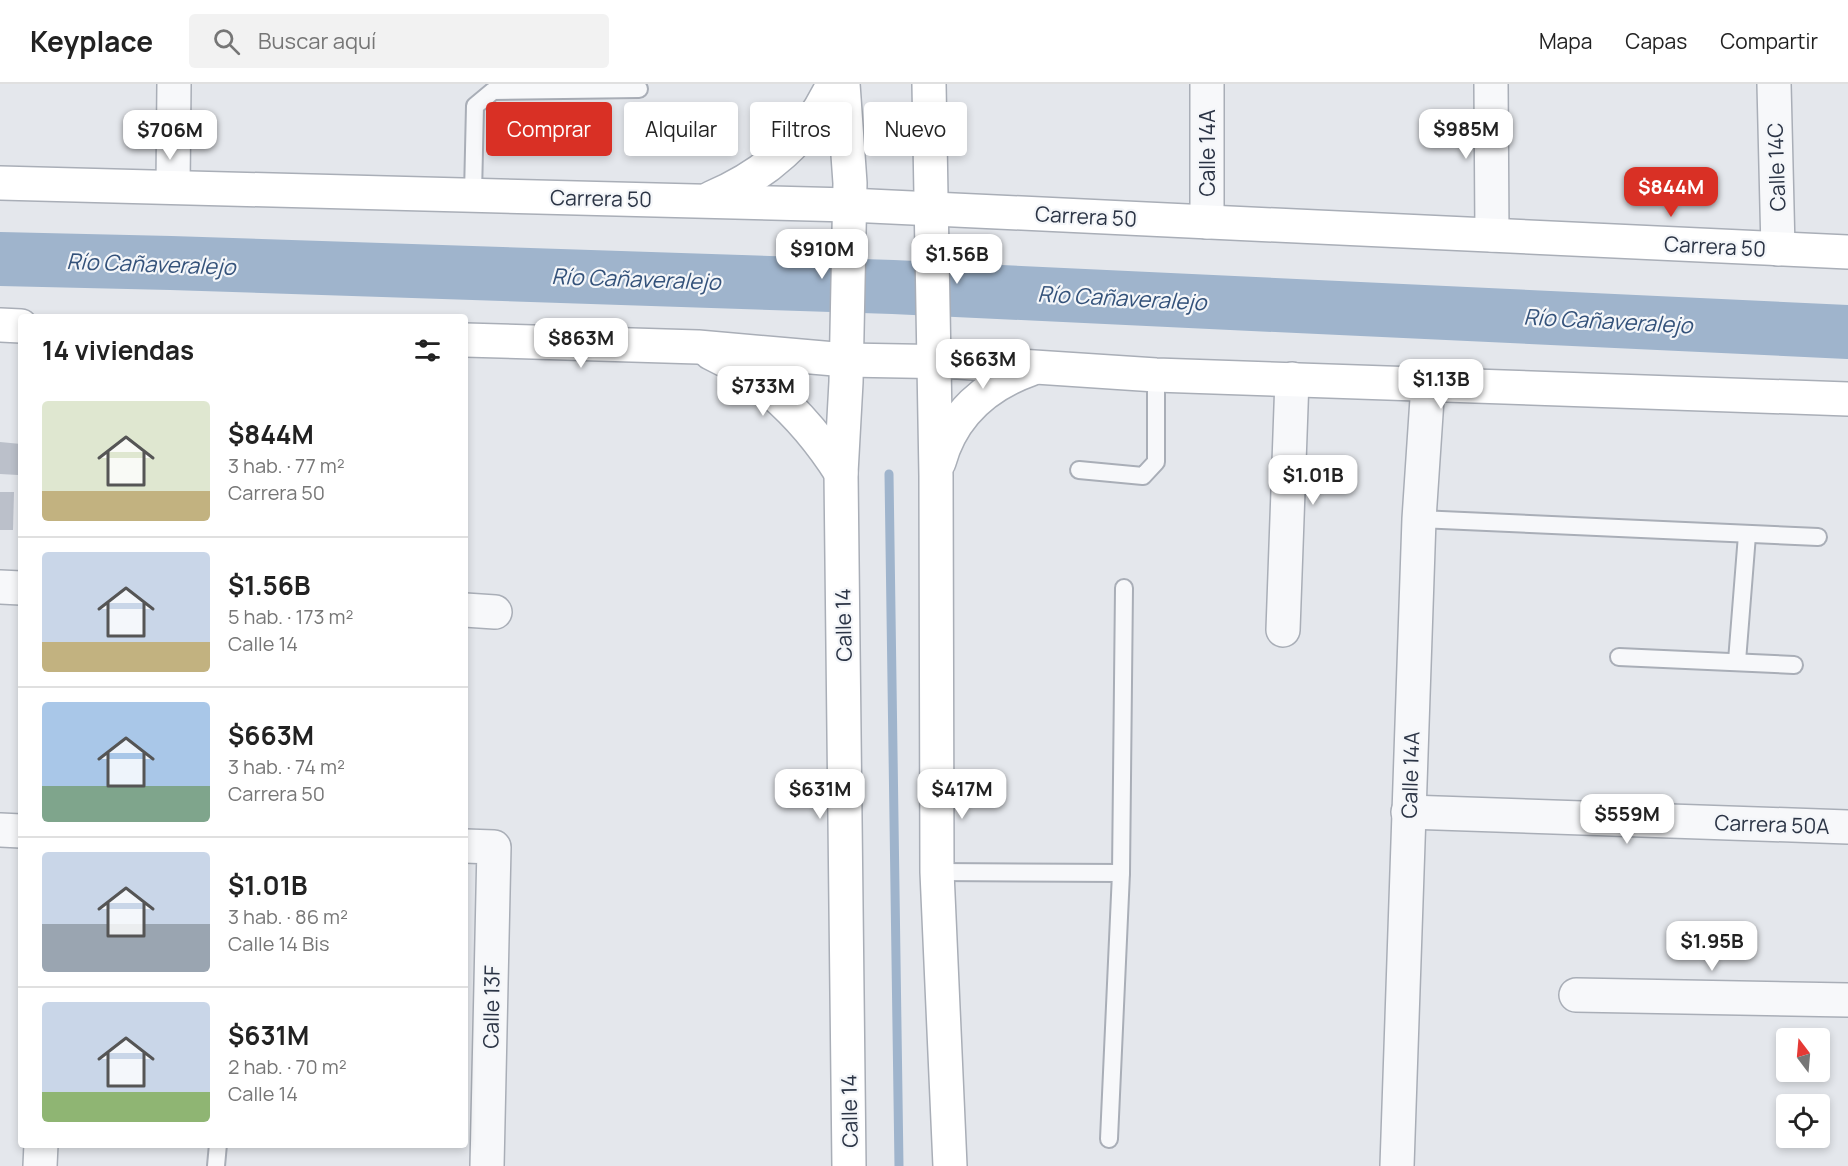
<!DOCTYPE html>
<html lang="es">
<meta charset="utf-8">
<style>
body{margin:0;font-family:Manrope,sans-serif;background:#f2f2f2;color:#222;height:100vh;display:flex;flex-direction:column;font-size:22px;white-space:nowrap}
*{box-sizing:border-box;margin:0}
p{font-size:20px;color:#767676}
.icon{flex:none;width:33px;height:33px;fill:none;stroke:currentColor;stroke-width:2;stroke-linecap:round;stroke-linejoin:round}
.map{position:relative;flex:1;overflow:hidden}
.side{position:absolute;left:18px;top:230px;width:450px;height:834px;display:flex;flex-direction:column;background:#fff;border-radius:6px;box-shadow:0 3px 9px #0003}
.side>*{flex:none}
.top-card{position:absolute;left:486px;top:18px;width:570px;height:54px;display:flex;gap:12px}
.needle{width:39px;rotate:344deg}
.buttons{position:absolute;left:1776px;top:944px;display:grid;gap:12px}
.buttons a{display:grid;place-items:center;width:54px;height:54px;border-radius:6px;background:#fff;box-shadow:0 3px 9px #0003;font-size:30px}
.price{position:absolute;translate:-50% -51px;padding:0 14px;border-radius:12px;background:#fff;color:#222;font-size:20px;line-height:39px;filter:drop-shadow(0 2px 3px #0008)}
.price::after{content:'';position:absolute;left:50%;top:36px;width:18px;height:14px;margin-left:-9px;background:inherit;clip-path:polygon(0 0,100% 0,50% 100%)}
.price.current{background:#d93025;color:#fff}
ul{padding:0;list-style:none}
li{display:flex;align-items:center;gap:18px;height:150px;padding:0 24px}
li+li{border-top:2px solid #e0e0e0}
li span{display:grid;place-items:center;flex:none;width:168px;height:120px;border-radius:6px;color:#555}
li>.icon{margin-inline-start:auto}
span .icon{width:72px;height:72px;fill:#fffc;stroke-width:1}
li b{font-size:26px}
h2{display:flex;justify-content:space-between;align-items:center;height:72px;padding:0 24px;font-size:26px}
.chip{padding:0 21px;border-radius:6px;background:#fff;box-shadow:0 3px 9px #0003;font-size:21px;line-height:54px}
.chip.current{background:#d93025;color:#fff}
header{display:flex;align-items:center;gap:36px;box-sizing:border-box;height:84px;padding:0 30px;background:#fff;border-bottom:2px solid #e0e0e0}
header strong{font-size:28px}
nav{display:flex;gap:33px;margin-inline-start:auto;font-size:21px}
.search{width:420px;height:54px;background:#f2f2f2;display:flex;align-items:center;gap:15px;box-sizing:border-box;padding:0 21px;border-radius:6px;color:#767676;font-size:22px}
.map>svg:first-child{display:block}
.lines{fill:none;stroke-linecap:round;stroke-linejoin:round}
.stream{stroke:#9fb4cc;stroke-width:9}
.river{stroke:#9fb4cc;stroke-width:54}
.building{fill:#bbc0ca}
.lane-casing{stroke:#a9aeb7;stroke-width:20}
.street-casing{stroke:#a9aeb7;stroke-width:36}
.secondary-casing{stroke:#a9aeb7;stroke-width:36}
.lane{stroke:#f7f8fa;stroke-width:16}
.street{stroke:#f7f8fa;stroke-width:33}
.secondary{stroke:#fff;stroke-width:33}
.labels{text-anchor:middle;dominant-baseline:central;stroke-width:4.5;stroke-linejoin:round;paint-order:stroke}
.street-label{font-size:21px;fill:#2b3445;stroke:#f4f6f9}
.water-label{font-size:22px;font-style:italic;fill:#34527a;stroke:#f4f6f9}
</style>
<header>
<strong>Keyplace</strong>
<div class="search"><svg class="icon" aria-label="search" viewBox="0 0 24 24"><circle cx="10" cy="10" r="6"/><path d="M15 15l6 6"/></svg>Buscar aquí</div>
<nav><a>Mapa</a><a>Capas</a><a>Compartir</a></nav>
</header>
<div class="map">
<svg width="1848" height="1082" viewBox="0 0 1848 1082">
<rect width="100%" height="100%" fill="#e4e7ec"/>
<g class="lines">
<polyline class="stream" points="889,390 899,1082"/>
<polyline class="river" points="0,175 171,179 893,203 1848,248"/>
</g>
<g class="building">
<polygon points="0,358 21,360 18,391 0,390"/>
<polygon points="0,408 14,408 13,446 0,446"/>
</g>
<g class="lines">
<defs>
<g id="lane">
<polyline points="473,110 475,22 493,7 639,5"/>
<polyline points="1079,386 1143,392 1156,378 1156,291"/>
<polyline points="1419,435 1818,453"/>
<polyline points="1619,573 1794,581"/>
<polyline points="1737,577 1747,451"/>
<polyline points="937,788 1121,789 1109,1055"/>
<polyline points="1121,789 1124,504"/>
<polyline points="216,1082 218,1060"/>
</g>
<g id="street">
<polyline points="1207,0 1207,138"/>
<polyline points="1491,0 1492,151"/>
<polyline points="1774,0 1778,165"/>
<polyline points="173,103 174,0"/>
<polyline points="0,503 21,504"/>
<polyline points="465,526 495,528"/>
<polyline points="1283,546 1292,295"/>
<polyline points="1408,728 1848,743"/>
<polyline points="0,746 21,747"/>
<polyline points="465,762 494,763 487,1082"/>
<polyline points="1576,911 1848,916"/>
<polyline points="40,1082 41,1060"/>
<polyline points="1397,1082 1419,435 1428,300"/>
</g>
<g id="secondary">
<polyline points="843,0 850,99 846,298 841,389 849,1082"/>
<polyline points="929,0 936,392 937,788 950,1082"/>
<polyline points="0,99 849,121 1848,168"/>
<path d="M711,114C764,92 809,54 833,0"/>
<polyline points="0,241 21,242"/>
<polyline points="465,256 698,263 846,276 958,278 1156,291 1848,315"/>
<path d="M711,269C767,295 808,337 841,389"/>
<path d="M939,378C952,331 986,301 1031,285"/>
</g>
</defs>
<use href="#lane" class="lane-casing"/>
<use href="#street" class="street-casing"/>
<use href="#secondary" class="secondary-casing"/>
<use href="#lane" class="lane"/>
<use href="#street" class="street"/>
<use href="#secondary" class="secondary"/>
</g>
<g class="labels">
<g class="street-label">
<text transform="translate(1207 69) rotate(-90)">Calle 14A</text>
<text transform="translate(1776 83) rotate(-92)">Calle 14C</text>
<text transform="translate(601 114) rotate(1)">Carrera 50</text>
<text transform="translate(1086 132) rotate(3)">Carrera 50</text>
<text transform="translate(1715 162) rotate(3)">Carrera 50</text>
<text transform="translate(843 541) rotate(-91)">Calle 14</text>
<text transform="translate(1410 691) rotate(-88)">Calle 14A</text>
<text transform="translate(1772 740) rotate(2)">Carrera 50A</text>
<text transform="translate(491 923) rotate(-89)">Calle 13F</text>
<text transform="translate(849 1027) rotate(-91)">Calle 14</text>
</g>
<g class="water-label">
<text transform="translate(151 180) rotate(2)">Río Cañaveralejo</text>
<text transform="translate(636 195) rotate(2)">Río Cañaveralejo</text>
<text transform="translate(1122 214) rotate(3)">Río Cañaveralejo</text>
<text transform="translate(1608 237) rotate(3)">Río Cañaveralejo</text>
</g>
</g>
</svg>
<div class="buttons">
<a><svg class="needle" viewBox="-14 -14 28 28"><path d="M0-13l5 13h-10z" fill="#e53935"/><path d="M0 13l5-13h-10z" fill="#767676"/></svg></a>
<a><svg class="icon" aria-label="locate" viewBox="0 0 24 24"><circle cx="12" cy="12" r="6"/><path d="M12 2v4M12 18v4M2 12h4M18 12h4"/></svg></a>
</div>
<b class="price" style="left:1466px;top:76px">$985M</b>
<b class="price" style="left:170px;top:77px">$706M</b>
<b class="price current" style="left:1671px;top:134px">$844M</b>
<b class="price" style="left:822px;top:196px">$910M</b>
<b class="price" style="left:957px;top:201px">$1.56B</b>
<b class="price" style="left:581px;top:285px">$863M</b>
<b class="price" style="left:983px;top:306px">$663M</b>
<b class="price" style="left:1441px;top:326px">$1.13B</b>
<b class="price" style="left:763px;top:333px">$733M</b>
<b class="price" style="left:1313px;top:422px">$1.01B</b>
<b class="price" style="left:820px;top:736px">$631M</b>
<b class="price" style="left:962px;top:736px">$417M</b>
<b class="price" style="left:1627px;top:761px">$559M</b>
<b class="price" style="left:1712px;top:888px">$1.95B</b>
<div class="top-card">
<a class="chip current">Comprar</a>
<a class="chip">Alquilar</a>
<a class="chip">Filtros</a>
<a class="chip">Nuevo</a>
</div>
<section class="side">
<h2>14 viviendas<svg class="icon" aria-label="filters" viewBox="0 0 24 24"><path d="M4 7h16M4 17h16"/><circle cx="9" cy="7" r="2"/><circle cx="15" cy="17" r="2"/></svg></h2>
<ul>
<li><span style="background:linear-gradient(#dfe7d0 75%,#c2b280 0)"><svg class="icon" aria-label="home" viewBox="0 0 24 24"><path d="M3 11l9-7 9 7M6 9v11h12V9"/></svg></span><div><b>$844M</b><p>3 hab. · 77 m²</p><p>Carrera 50</p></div></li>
<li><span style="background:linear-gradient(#c9d6e8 75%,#c2b280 0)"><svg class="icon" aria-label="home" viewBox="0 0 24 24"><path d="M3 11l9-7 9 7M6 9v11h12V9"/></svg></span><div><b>$1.56B</b><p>5 hab. · 173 m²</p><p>Calle 14</p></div></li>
<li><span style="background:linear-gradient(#a9c7e8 70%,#7fa58c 0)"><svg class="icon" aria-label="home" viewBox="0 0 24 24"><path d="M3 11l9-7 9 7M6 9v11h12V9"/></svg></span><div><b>$663M</b><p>3 hab. · 74 m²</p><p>Carrera 50</p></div></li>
<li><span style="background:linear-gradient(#c9d6e8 60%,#9aa5b1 0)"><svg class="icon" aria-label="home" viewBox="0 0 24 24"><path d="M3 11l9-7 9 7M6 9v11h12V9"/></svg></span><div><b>$1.01B</b><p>3 hab. · 86 m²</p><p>Calle 14 Bis</p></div></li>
<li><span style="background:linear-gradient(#c9d6e8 75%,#8fb573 0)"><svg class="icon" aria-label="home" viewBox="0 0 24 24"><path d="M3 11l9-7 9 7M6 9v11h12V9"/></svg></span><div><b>$631M</b><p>2 hab. · 70 m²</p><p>Calle 14</p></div></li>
</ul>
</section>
</div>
